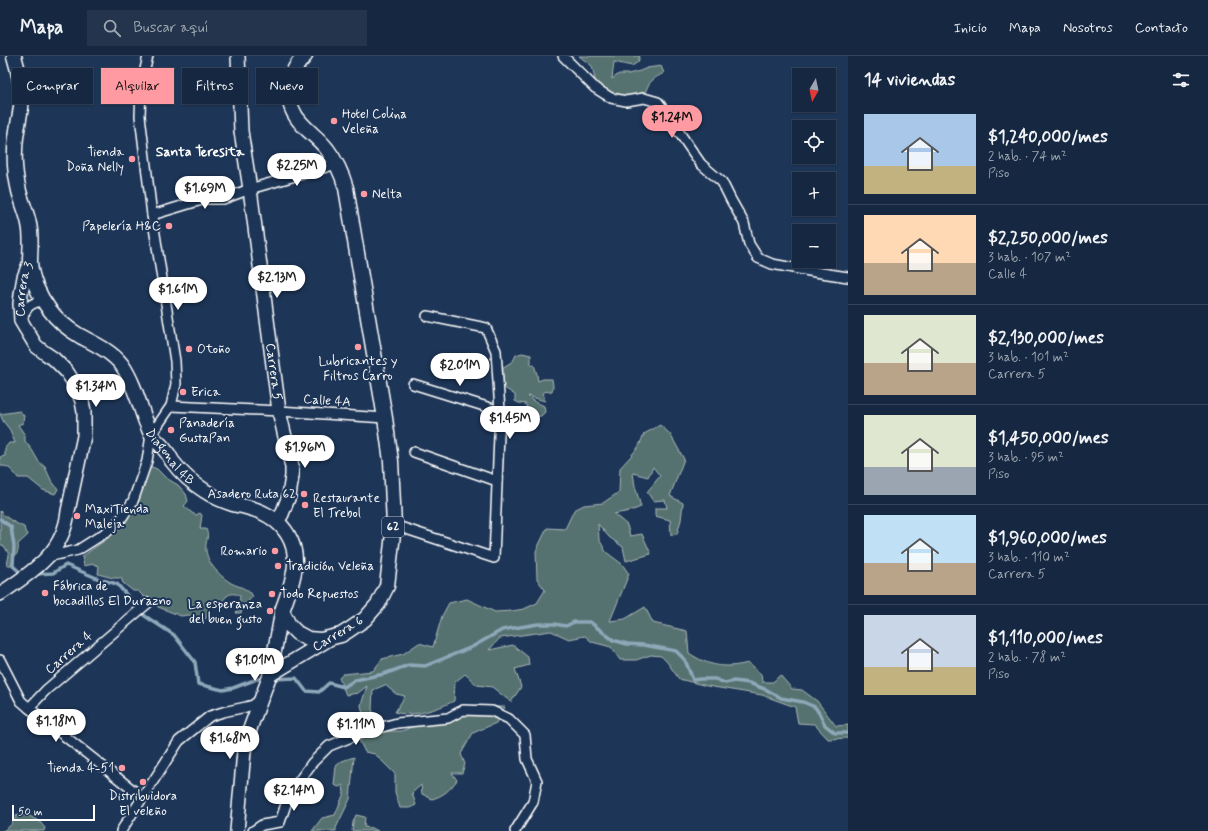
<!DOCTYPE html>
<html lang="es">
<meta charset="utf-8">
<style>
body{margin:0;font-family:Mynerve,sans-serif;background:#23344c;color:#f1f3f6;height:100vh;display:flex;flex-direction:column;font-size:15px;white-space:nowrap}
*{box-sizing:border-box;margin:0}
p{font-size:13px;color:#9ea6b1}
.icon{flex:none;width:22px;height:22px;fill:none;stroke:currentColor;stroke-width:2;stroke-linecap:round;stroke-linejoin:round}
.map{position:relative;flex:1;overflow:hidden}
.side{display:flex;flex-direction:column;background:#162841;width:360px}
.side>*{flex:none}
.banner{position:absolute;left:12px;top:12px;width:380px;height:36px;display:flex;gap:8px}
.needle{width:26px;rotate:189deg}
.tools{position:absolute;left:792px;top:12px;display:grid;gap:8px}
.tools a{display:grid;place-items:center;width:44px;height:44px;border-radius:0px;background:#162841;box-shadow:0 1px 3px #0004,0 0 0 1px #35445a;font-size:20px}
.scale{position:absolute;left:12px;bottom:10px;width:83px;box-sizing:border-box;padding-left:4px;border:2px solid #fff;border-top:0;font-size:11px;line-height:14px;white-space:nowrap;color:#fff;-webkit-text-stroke:3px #1d3557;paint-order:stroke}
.price{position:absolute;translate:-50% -34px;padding:0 9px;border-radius:14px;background:#fff;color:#222;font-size:13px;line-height:26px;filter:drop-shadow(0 1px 2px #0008)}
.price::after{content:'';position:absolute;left:50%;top:24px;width:12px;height:9px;margin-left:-6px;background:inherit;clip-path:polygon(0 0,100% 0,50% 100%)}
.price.current{background:#ff9aa2;color:#111}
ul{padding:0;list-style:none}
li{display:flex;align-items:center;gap:12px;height:100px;padding:0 16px}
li+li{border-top:1px solid #35445a}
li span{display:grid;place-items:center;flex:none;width:112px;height:80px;border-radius:0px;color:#555}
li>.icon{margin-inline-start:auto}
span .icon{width:48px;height:48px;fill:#fffc;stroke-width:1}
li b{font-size:17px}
h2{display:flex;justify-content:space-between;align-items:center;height:48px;padding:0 16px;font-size:17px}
.pill{padding:0 14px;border-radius:0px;background:#162841;box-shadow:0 1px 3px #0004,0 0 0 1px #35445a;font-size:14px;line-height:36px}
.pill.current{background:#ff9aa2;color:#111}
header{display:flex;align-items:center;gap:24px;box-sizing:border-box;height:56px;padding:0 20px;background:#162841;border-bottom:1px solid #35445a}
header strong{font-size:19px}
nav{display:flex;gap:22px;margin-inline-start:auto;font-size:14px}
.search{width:280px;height:36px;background:#23344c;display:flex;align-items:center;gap:10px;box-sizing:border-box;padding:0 14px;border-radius:0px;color:#9ea6b1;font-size:15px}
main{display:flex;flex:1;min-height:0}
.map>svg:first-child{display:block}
.green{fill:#57726f;stroke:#abb8b7}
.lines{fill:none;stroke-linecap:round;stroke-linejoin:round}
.stream{stroke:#8fa8ba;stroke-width:3.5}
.street-casing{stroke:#fff;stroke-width:12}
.secondary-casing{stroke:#fff;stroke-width:16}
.primary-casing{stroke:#fff;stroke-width:17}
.street{stroke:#1d3557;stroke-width:9}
.secondary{stroke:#1d3557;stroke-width:13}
.primary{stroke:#1d3557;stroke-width:14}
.poi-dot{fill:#ff9aa2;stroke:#1d3557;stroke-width:1.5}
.labels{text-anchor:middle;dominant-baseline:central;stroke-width:4;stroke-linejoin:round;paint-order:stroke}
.shield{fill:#1d3557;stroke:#bbc2cd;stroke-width:1}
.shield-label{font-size:12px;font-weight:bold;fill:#fff}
.poi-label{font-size:13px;fill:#fff;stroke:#1d3557;text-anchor:start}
.street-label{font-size:13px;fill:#fff;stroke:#1d3557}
.neighbourhood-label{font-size:14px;font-weight:bold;fill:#fff;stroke:#1d3557}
</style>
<header>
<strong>Mapa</strong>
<div class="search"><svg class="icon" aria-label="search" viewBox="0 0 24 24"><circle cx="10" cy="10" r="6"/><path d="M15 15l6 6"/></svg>Buscar aquí</div>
<nav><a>Inicio</a><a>Mapa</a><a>Nosotros</a><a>Contacto</a></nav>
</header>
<main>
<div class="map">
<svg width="848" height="775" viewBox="0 0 848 775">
<rect width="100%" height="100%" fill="#1d3557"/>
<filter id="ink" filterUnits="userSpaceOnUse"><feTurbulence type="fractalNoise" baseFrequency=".025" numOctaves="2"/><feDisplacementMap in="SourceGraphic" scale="8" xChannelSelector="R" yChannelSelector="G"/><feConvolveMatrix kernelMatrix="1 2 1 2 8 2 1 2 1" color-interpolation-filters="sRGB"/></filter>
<g filter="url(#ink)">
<g class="green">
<path d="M579,0H640L638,6L632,10L614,6L612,23L619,18H628L640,15L647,12L661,10L664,17C654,22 649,25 645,37C639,37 632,39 626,40C615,41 605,33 596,28L592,10Z"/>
<polygon points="522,297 531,299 531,309 534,309 537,318 538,325 543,323 552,323 553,330 552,335 543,336 545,345 528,340 532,344 544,350 545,356 541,360 533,361 527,353 526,348 519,347 515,345 515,339 500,329 502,320 502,312 513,305 516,299"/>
<path d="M20,355L24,360L23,367L18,369L25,379V385L32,394L39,406L45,411L51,424L58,433L55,438L43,434L28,422H18C13,415 8,409 0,410V401L5,400V392L9,387H15L10,374L3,365L0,358Z"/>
<path d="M660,369L670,378L684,403L670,440L683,447L681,464L677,478L671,479L670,464L655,460V452H667L665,444L653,445L647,436L660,420L653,411L648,421L633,417L635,430L641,451L630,455L614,458L627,469L630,480L642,478L651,498L626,505L623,491L609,481L598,468L599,483L606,496L622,508L629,518L610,565L625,563L645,551L653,567L687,575L689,597C708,610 725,613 748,607L761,618L762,626H773L780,619L792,633L802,634L817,645L836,670L848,669V682L828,683L814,668L798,667L795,651L762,639L707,630L679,623L667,606L661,600L651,599L636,604H620L611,591L592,586L585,580L569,583L551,575L500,582L489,594L513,589L528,601L529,609L515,613L521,631L511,646L492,631L477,629L465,618L455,626L454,645C437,653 414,662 395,656L405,640L396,638L385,629L373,634L372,653L374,658L382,660L379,665L356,670L357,661L363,658L361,649L367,630L358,637L346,639L339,622L343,618L373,615L382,603L403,598L419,587L433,591L442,560L449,547L467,543L495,556L512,555L524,553L537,547L545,534L537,523L536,495L547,472L565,473L574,454L584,449L603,447L619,436L620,412L631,400L639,390L644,378Z"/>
<path d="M149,410L157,413L166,422L178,429L186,438L188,445L184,450L192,457L196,459L200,457L202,459L200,473H206C209,481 207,481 206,488C205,493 207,500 209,504C213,513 223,522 231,527C241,532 244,530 253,540L243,551L241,557H236L239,550L240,540C230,534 225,541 220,549L215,548L208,550L207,561L201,567L198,563L188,559L181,560L158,551L153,545L143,540L138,535H133L123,527L121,522H113L98,518L99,510L94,508L84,510L82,501C94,491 108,484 119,472C136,455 141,433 149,410Z"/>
<path d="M0,455C6,462 15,467 24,471L25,475L28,479L18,488C20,499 13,499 11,509H7L9,499L5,491L0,488Z"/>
<path d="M490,651H505L496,667L473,677L461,698L465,708L462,717H452L457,724C450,734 443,740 432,743L422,738L421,729L412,737L416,749L410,752H400L395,736V718L375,698L365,696L359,684L365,678L379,675H402L411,671Z"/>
<polygon points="354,701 350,743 336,772 336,775 312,775 322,762 335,759 344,737 343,729 339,731 334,729 336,710 342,705"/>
<path d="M17,759H28L40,766L45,772L44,775H2C10,772 13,766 17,759Z"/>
<polygon points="356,759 365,761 364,771 372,772 378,775 352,775 353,766"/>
</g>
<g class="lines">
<g class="stream">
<polyline points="0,463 11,471 14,490 13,510 22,518"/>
<polyline points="36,518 53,517 66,509 99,523 117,528 145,560 174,579 195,606 198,628 223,634 233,632 257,623 266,623"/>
<polyline points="272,623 296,622 306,635 319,636 329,627 344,631 355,624 384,618 409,609 425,610 472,591 502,574 538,568 554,568 566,570 574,566 590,566 613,584 627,588 644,589 676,595 685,604 693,624 701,623 715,623 725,627 734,625 749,627 767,634 781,642 803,646 815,651 819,657 825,669 835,677 848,677"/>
</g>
<defs>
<g id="street">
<polyline points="563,0 595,32 611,42 626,45 644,42 658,46 701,108 722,126 731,144 744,167 749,188 758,202 772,208 815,216 848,221"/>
<polyline points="152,159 205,143 223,143 250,133 337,108"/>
<path d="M22,263C27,250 29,248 43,244"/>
<polyline points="413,328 500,355"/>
<polyline points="171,350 279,355 385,362"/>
<polyline points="414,396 497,425"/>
<polyline points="394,469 494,502 500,355 496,295 486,272 427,260"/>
<polyline points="47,501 78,494 108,475 121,463 133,445 147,405 151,379 171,350 176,328 175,305 152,159 140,60 141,31 148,0"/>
<polyline points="0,604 21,645 29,652 143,742"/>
<polyline points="29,652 46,634 148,547"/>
<polyline points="121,775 179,685 210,660 223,656 246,651 253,649 262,642"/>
<polyline points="253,775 262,769 280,766 289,739 312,707 329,690 364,676 397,667 448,662 463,654 492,655 509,663 525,679 527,703 537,725 533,746 515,775"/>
</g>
<g id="secondary">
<path id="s1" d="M238,0L241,75L250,133L279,355L292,411V420L289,440L282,458L277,466"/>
<path id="s2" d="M0,538C32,516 64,497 68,455L84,380V356L82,345L76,330L67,316L54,303L45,297L36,290L21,265L20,248L21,238L24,221L30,206"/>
<polyline points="270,619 331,582"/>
<polyline points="237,775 244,695 251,670 270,619 282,555"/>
</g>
<g id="primary">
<path id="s3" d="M14,0C19,17 23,33 21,51C19,65 15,80 15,95C14,108 16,122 19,135C22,147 27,157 29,168C32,181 30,193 30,206C31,222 39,240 49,253C57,264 68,273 80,280C95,288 111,295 122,309C133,325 139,347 146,366C148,370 149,374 151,378C154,384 161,388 165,394C168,397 170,401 172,405C181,417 192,427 205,435C214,441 223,445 233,448C237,449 242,450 246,451C263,455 279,464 288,479C303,504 291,529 282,555L289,569L297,577L308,583L320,584L325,583L341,579L349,574L365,563L378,548L387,530L394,469L391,405L385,362L346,132C342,118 336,105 327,93C319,83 309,76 301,67C283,47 286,18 305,0"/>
</g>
</defs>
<use href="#street" class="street-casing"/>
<use href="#secondary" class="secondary-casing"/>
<use href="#primary" class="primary-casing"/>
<use href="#street" class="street"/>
<use href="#secondary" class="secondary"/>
<use href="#primary" class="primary"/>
</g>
</g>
<g class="poi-dot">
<circle cx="334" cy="65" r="4"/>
<circle cx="132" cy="103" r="4"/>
<circle cx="364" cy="138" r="4"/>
<circle cx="169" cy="170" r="4"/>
<circle cx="358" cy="291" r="4"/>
<circle cx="189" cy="293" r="4"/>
<circle cx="183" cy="336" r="4"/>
<circle cx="171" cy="374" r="4"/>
<circle cx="304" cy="438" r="4"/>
<circle cx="305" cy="449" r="4"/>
<circle cx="77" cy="460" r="4"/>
<circle cx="275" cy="495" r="4"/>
<circle cx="278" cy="510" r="4"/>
<circle cx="45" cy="537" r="4"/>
<circle cx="272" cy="538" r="4"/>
<circle cx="270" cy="555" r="4"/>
<circle cx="122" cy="712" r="4"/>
<circle cx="143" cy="726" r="4"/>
</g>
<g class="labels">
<rect class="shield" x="382" y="461" width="22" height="20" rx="3"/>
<g class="shield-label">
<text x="393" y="471">62</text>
</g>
<g class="poi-label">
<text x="342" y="58">Hotel Colina<tspan x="342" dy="15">Veleña</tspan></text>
<text x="124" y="96" text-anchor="end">Tienda<tspan x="124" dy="15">Doña Nelly</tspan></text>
<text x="372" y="138">Nelta</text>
<text x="161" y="170" text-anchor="end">Papelería H&amp;C</text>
<text x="197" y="293">Otoño</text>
<text x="358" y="305" text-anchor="middle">Lubricantes y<tspan x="358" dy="15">Filtros Carro</tspan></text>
<text x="191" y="336">Erica</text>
<text x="179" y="367">Panadería<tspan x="179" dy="15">GustaPan</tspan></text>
<text x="296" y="438" text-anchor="end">Asadero Ruta 62</text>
<text x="313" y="442">Restaurante<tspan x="313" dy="15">El Trebol</tspan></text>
<text x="85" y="453">MaxiTienda<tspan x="85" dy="15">Maleja</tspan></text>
<text x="267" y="495" text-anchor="end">Romario</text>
<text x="286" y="510">Tradición Veleña</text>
<text x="53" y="530">Fábrica de<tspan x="53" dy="15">bocadillos El Durazno</tspan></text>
<text x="280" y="538">Todo Repuestos</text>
<text x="262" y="548" text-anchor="end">La esperanza<tspan x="262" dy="15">del buen gusto</tspan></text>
<text x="114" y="712" text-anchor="end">Tienda 4-51</text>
<text x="143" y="740" text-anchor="middle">Distribuidora<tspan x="143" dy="15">El veleño</tspan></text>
</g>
<g class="street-label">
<text stroke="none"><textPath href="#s2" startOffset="358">Carrera 3</textPath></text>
<text stroke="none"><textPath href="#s1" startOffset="318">Carrera 5</textPath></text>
<text transform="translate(327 345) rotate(4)">Calle 4A</text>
<text stroke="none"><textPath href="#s3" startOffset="458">Diagonal 4B</textPath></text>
<text transform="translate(338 578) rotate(-31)">Carrera 6</text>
<text transform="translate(69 597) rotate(-41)">Carrera 4</text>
</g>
<g class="neighbourhood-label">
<text x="200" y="96">Santa Teresita</text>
</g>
</g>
</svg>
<div class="tools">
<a><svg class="needle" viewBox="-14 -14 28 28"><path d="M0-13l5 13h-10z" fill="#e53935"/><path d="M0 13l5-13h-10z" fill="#9ea6b1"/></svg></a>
<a><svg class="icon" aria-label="locate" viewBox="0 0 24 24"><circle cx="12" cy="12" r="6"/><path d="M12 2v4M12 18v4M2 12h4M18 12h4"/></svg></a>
<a>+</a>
<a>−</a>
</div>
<div class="scale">50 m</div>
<b class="price current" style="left:672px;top:83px">$1.24M</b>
<b class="price" style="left:297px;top:131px">$2.25M</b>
<b class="price" style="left:205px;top:154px">$1.69M</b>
<b class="price" style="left:277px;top:243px">$2.13M</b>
<b class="price" style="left:178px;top:255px">$1.61M</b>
<b class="price" style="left:460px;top:331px">$2.01M</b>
<b class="price" style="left:96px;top:352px">$1.34M</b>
<b class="price" style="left:510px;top:384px">$1.45M</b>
<b class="price" style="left:305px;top:413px">$1.96M</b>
<b class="price" style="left:255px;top:626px">$1.01M</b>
<b class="price" style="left:56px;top:687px">$1.18M</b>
<b class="price" style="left:356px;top:690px">$1.11M</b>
<b class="price" style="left:230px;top:704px">$1.68M</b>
<b class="price" style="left:294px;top:756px">$2.14M</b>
<div class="banner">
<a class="pill">Comprar</a>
<a class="pill current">Alquilar</a>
<a class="pill">Filtros</a>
<a class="pill">Nuevo</a>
</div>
</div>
<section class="side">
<h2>14 viviendas<svg class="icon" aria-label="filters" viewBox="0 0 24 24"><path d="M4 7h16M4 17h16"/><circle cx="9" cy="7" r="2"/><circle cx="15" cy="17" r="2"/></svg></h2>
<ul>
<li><span style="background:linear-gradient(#a9c7e8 65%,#c2b280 0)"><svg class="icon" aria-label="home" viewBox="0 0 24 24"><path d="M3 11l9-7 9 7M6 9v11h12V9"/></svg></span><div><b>$1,240,000/mes</b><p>2 hab. · 74 m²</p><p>Piso</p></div></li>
<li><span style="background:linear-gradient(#ffd9b3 60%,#b9a48a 0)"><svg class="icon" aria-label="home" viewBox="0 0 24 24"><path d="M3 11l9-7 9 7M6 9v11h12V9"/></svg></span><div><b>$2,250,000/mes</b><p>3 hab. · 107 m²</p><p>Calle 4</p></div></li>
<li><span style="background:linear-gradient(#dfe7d0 60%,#b9a48a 0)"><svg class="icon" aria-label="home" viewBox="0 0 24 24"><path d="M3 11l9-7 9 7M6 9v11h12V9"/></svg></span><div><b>$2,130,000/mes</b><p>3 hab. · 101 m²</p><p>Carrera 5</p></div></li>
<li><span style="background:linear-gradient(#dfe7d0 65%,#9aa5b1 0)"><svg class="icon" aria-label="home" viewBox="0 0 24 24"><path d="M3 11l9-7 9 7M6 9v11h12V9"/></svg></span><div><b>$1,450,000/mes</b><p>3 hab. · 95 m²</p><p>Piso</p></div></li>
<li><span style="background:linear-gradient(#bfe0f5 60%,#b9a48a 0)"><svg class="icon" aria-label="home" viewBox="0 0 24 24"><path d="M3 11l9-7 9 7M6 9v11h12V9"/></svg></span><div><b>$1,960,000/mes</b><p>3 hab. · 110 m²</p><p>Carrera 5</p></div></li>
<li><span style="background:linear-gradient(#c9d6e8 65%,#c2b280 0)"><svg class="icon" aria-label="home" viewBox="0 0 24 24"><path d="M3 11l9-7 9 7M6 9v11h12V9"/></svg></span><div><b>$1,110,000/mes</b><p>2 hab. · 78 m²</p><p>Piso</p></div></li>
</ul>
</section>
</main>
